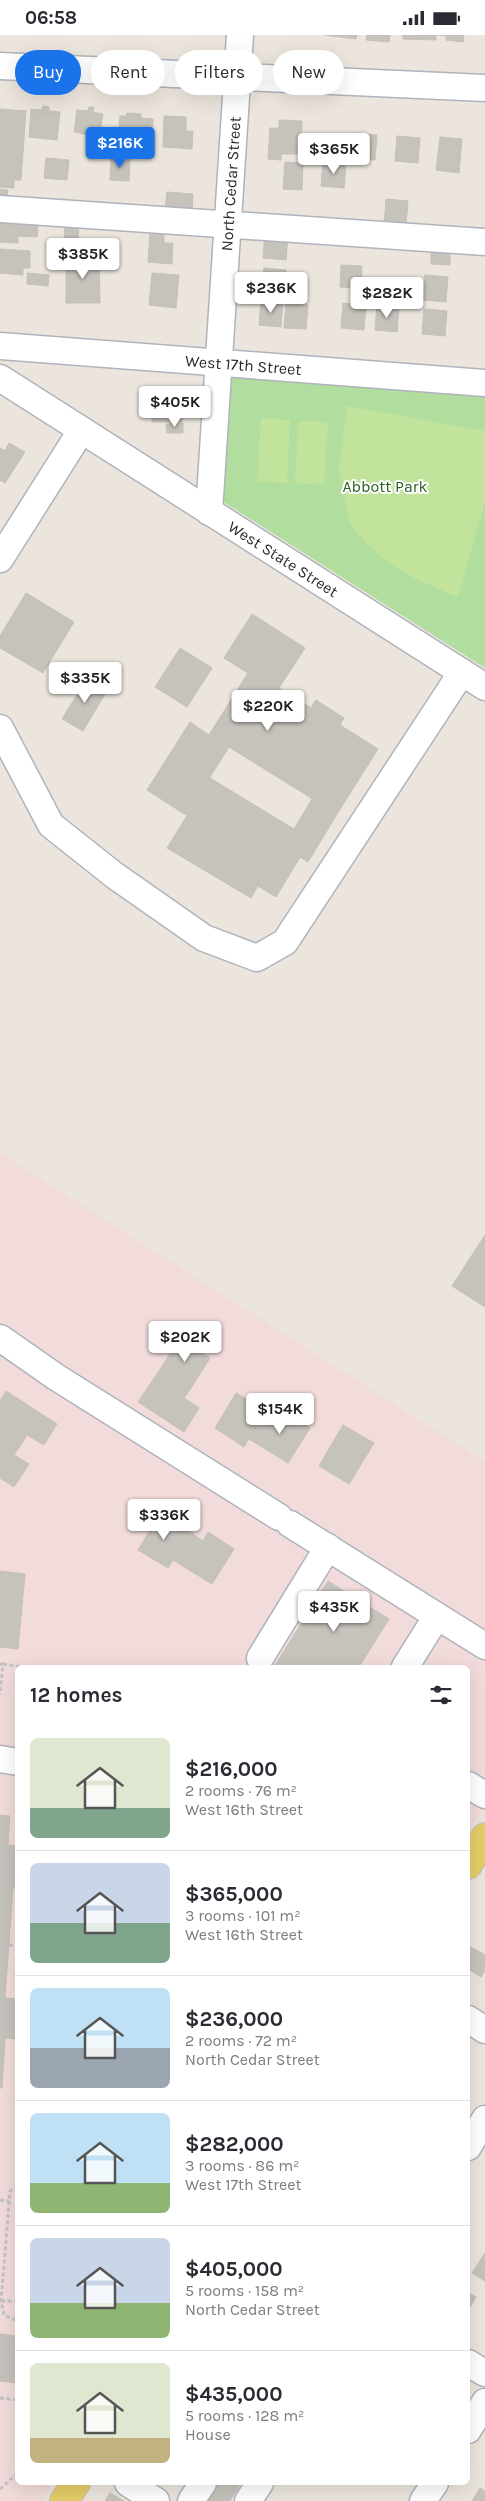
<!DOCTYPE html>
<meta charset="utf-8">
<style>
body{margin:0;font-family:Karla,sans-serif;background:#f2f2f3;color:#2b2b33;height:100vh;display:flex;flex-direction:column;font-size:19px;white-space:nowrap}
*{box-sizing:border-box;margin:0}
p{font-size:16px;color:#7c7c81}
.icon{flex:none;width:28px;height:28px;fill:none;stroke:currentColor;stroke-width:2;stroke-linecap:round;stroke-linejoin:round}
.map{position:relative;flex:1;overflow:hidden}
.details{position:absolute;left:15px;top:1630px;width:455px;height:820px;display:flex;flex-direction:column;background:#fff;border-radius:8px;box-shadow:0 5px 20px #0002}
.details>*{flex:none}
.banner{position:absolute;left:15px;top:15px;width:455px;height:45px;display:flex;gap:10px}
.price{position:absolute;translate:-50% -42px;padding:0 11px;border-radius:5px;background:#fff;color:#222;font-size:16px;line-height:32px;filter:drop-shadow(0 1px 2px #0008)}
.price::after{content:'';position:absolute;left:50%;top:30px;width:15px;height:11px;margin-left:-8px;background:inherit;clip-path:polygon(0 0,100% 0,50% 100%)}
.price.current{background:#1a73e8;color:#fff}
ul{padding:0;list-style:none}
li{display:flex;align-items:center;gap:15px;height:125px;padding:0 15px}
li+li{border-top:1px solid #e1e1e2}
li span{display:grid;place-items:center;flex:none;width:140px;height:100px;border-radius:8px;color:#555}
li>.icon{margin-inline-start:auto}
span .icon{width:60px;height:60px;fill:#fffc;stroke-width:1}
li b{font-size:21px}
h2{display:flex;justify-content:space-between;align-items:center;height:60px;padding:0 15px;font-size:21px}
.pill{padding:0 18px;border-radius:22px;background:#fff;box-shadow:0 5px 20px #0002;font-size:18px;line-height:45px}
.pill.current{background:#1a73e8;color:#fff}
.status{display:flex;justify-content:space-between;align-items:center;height:35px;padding:0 25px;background:#fff;direction:ltr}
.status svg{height:14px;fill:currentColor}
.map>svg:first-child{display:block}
.medical{fill:#f1dbdb}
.green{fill:#b1dd9e}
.pitch{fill:#c2e39b}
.building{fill:#c6c2bc;stroke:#c6c1b7}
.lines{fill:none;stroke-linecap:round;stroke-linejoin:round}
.minor-casing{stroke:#b0b3bc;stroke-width:29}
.major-casing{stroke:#c3c3c3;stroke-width:30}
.path{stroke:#c3c3c3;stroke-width:3;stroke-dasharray:4 2.5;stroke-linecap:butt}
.minor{stroke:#fff;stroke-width:26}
.major{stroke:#e4cc68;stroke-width:28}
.labels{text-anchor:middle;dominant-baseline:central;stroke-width:4;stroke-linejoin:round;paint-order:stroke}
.street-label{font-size:16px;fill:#2a2a2a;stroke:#fff}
.park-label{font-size:16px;fill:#2b6020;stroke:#fff}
</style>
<div class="status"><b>06:58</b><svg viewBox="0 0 49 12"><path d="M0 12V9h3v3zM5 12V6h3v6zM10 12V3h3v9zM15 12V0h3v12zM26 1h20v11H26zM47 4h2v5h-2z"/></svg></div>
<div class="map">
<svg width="485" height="2466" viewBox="0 0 485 2466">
<rect width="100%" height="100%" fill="#ebe5dd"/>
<polygon class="medical" points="0,1118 485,1427 485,1771 468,1799 468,1632 18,1632 18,2448 53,2448 42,2466 0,2466"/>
<polygon class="green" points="230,341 485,357 485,633 222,466"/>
<g class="pitch">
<polygon points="347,371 485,396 485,467 458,562 420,546 389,528 369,511 350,490 339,436"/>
<polygon points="261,383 290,385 287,448 257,446"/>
<polygon points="298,386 328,387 324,450 295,448"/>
</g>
<g class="building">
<polygon points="324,0 357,0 356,4"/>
<polygon points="367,0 390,0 389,7 366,5"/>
<polygon points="403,0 436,0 436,5 403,4"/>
<polygon points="438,0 464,0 463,7 446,5 446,1"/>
<polygon points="43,71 49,72 49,76 60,77 57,105 29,102 31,74 42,75"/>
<polygon points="89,72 94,72 93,77 103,79 100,99 111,100 108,120 92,118 94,105 89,104 90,100 74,97 77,75 88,76"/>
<polygon points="0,74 26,76 21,145 14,145 14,153 0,152"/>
<polygon points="127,78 141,79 141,83 153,84 152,108 118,106 120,81 126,81"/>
<polygon points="164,81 186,82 186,96 193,96 192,114 163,112"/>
<polygon points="279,85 302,86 301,119 281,119 281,125 268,124 270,93 279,93"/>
<polygon points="354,98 377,100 375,125 352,123"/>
<polygon points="397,101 420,103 418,128 395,126"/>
<polygon points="440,102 462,104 459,138 436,135"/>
<polygon points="111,122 130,123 129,146 110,145"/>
<polygon points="46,123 69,125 67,145 44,143"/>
<polygon points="323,126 346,128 344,153 321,151"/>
<polygon points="285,127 303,128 302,155 283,154"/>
<polygon points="0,154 8,155 6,165 0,164"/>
<polygon points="167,157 193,159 192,177 165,175"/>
<polygon points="386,164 408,166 406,190 384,189"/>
<polygon points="1,177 39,180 37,202 18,201 18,208 0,207"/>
<polygon points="65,182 79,183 78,214 64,213"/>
<polygon points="150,197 164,198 164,208 173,208 172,229 148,227"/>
<polygon points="265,198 288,200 286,225 263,223"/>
<polygon points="431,213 450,213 450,230 431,229"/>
<polygon points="0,214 30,216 30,233 23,233 23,240 0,238"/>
<polygon points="66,222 99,222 100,268 66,268"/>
<polygon points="341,230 362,231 361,253 340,252"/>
<polygon points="264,233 286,235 284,260 261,258"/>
<polygon points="27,238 49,240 48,251 27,249"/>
<polygon points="152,238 179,240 176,273 149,270"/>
<polygon points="425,240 448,242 446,267 423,265"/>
<polygon points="261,265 283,267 281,292 259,290"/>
<polygon points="286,268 308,270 306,294 284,293"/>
<polygon points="343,268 366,270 364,295 341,293"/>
<polygon points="377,270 399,272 397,297 375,295"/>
<polygon points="424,274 447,276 445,301 422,299"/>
<polygon points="152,362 172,362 173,371 181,371 182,387 152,387"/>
<polygon points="183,388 183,398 167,398 166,389"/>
<polygon points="9,408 25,417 5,448 0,445 0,413 5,416"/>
<polygon points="26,558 74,587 43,638 0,613 0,601"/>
<polygon points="252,579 305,613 279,653 311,673 316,665 344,683 340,690 378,714 337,779 229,712 186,780 147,755 190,687 209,700 248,638 224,623"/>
<polygon points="180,613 212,633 187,672 155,652"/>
<polygon points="88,642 108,654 83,696 62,684"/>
<polygon points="210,743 294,794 312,764 337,779 308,827 300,822 276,862 258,851 251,863 167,813"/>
<polygon points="485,1200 485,1272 452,1251"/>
<polygon points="179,1304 210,1323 191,1353 161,1333"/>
<polygon points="161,1333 191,1353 184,1363 199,1373 184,1397 138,1367"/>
<polygon points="6,1356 57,1389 44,1410 27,1400 20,1411 0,1398 0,1366"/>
<polygon points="236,1358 266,1376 244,1412 215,1393"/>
<polygon points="266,1376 279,1385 284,1376 310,1393 288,1428 249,1404"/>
<polygon points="343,1390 374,1408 349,1449 319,1431"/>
<polygon points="0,1398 20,1411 14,1420 29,1429 14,1452 0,1443"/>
<polygon points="160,1479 190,1497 168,1533 138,1515"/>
<polygon points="190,1497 203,1506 208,1497 234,1514 212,1549 173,1525"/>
<polygon points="0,1536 25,1539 18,1614 0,1612"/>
<polygon points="328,1546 389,1584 359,1632 274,1632"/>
<polygon points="0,1780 10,1781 8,1810 18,1811 18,1853 13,1853 5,1963 18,1964 18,2004 5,2003 2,2053 0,2053"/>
<polygon points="469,1911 485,1920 485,1935 481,1942 468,1934"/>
<polygon points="485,2218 485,2246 472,2238"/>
<polygon points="468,2257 476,2262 468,2276"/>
<polygon points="0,2299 18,2301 18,2348 0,2346"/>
<polygon points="209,2448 241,2448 230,2466 198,2466"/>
<polygon points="480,2453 485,2456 485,2466 472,2466"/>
<polygon points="110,2458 124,2466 105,2466"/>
</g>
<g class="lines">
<defs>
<g id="minor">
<polyline points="0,31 485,53"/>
<polyline points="0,174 485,207"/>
<path id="s1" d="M0,311L485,348"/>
<path id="s2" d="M0,343L485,652"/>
<path id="s3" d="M209,477L240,0"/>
<polyline points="0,524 81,396"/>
<polyline points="0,693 51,790 114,840 204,903 257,923 285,907 462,637"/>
<polyline points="0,1303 56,1342 279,1482"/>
<polyline points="290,1489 485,1611"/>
<polyline points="260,1623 328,1512"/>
<polyline points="405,1632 437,1581"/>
<polyline points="0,1724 18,1727"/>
<polyline points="468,1750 485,1760"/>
<polyline points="468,1984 485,1995"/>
<polyline points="468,2112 485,2084"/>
<polyline points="468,2328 485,2338"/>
<polyline points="468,2395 485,2367"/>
<polyline points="128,2448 156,2466"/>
<polyline points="191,2466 203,2448"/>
<polyline points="248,2466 260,2448"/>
<polyline points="423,2466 435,2448"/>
</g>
<g id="major">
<polyline points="468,1830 485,1802"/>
<polyline points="64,2466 76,2448"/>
</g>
</defs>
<use href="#minor" class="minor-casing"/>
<use href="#major" class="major-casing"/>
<g class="path">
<polyline points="0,1629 3,1629 0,1659"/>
<polyline points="3,1629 22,1632"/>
<polyline points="9,1910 18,1911"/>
<polyline points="18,2151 10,2156 1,2266 4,2280 18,2286"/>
<polyline points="0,2165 9,2166"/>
<polyline points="1,2266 18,2266"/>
<polyline points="0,2363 18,2365"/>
<polyline points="0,2454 18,2438"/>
</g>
<use href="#minor" class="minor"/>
<use href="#major" class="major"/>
</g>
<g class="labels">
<g class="street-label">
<text stroke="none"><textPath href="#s3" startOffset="329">North Cedar Street</textPath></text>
<text stroke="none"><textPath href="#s1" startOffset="244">West 17th Street</textPath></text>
<text stroke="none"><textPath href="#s2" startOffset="336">West State Street</textPath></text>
</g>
<g class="park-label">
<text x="385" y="451">Abbott Park</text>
</g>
</g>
</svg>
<b class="price current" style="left:120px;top:134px">$216K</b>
<b class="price" style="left:334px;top:140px">$365K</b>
<b class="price" style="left:83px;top:245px">$385K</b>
<b class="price" style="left:271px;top:279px">$236K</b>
<b class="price" style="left:387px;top:284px">$282K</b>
<b class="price" style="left:175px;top:393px">$405K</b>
<b class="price" style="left:85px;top:669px">$335K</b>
<b class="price" style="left:268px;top:697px">$220K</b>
<b class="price" style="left:185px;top:1328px">$202K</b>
<b class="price" style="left:280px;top:1400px">$154K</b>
<b class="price" style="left:164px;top:1506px">$336K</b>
<b class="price" style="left:334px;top:1598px">$435K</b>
<div class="banner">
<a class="pill current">Buy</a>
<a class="pill">Rent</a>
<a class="pill">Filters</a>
<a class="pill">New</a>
</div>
<section class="details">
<h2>12 homes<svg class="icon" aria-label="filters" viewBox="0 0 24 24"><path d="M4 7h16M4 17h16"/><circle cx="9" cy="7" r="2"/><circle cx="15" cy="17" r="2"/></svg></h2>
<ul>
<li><span style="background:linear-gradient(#dfe7d0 70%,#7fa58c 0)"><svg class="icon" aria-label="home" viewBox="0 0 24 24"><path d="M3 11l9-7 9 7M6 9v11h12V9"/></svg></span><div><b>$216,000</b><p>2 rooms · 76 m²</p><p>West 16th Street</p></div></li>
<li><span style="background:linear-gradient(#c9d6e8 60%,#7fa58c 0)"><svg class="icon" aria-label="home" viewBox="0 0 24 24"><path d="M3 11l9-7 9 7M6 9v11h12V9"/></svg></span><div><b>$365,000</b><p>3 rooms · 101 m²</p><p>West 16th Street</p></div></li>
<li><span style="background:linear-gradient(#bfe0f5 60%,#9aa5b1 0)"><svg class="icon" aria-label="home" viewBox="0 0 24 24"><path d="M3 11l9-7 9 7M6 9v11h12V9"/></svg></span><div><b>$236,000</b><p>2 rooms · 72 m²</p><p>North Cedar Street</p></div></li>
<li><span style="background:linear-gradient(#bfe0f5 70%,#8fb573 0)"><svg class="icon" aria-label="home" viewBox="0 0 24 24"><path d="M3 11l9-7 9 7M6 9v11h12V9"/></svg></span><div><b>$282,000</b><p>3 rooms · 86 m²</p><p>West 17th Street</p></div></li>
<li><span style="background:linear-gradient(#c9d6e8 65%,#8fb573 0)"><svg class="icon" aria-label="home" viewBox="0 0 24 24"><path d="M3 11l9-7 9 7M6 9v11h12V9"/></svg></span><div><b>$405,000</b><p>5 rooms · 158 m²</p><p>North Cedar Street</p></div></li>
<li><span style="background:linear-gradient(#dfe7d0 75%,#c2b280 0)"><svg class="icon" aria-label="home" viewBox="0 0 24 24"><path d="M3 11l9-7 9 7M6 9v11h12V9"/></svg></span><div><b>$435,000</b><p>5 rooms · 128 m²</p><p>House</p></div></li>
</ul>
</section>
</div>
